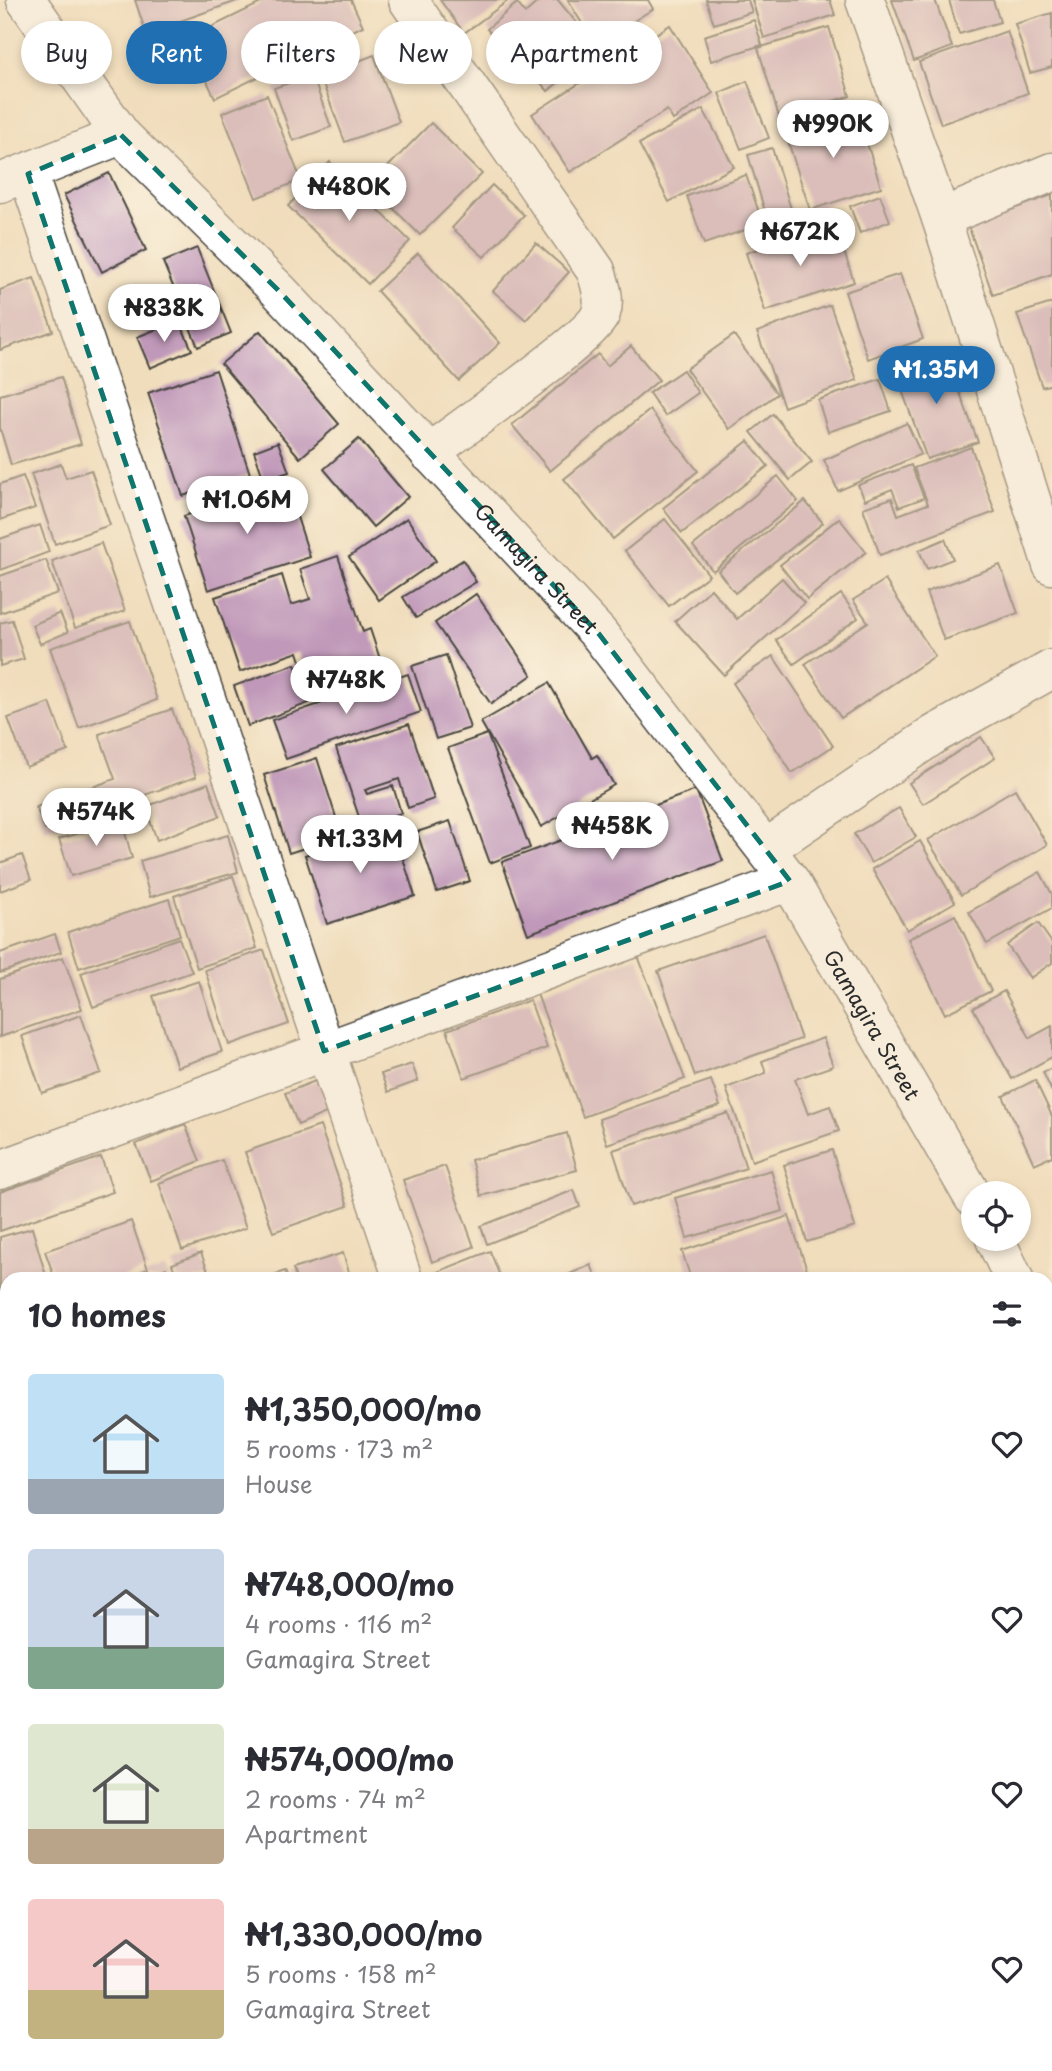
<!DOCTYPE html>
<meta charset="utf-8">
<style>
body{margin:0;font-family:"Playpen Sans",sans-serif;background:#f2f2f3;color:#2b2b33;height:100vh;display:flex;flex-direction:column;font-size:26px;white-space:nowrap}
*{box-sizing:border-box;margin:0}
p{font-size:23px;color:#7c7c81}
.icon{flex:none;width:38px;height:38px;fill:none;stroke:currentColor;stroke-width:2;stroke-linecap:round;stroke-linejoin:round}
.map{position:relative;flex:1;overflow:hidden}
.drawer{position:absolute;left:0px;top:1272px;width:1054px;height:800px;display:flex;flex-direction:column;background:#fff;border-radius:21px 21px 0 0;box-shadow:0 4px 10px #0003}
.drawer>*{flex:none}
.hud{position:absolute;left:21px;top:21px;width:700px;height:63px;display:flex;gap:14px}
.controls{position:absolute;left:961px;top:1181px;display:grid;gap:14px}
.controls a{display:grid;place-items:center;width:70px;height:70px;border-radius:50%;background:#fff;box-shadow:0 4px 10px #0003;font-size:35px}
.price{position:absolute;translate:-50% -60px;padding:0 16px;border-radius:24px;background:#fff;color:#222;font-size:23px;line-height:46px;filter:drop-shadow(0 2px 4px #0008)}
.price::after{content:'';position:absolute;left:50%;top:42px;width:21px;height:16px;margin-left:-10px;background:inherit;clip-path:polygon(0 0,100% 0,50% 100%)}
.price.on{background:#1f6fb2;color:#fff}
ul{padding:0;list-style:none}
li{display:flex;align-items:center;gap:21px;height:175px;padding:0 28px}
li span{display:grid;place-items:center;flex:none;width:196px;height:140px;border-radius:7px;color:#555}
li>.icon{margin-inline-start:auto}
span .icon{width:84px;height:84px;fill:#fffc;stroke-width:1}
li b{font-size:30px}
h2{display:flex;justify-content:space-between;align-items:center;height:84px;padding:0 28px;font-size:30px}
.pill{padding:0 24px;border-radius:32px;background:#fff;box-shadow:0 4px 10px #0003;font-size:24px;line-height:63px}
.pill.on{background:#1f6fb2;color:#fff}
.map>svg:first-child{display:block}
.building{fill:#c098b9}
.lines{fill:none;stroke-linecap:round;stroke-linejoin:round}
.minor-casing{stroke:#494641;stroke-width:41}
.minor{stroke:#fff;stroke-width:38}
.marked{fill:none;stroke:#0f766e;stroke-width:5;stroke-dasharray:14 9;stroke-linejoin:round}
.labels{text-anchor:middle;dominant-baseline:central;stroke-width:7;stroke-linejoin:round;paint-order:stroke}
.street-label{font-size:21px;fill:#2b2b2b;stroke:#fcf5e5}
</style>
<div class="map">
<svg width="1052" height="2071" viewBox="0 0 1052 2071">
<rect width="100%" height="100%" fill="#fcf5e5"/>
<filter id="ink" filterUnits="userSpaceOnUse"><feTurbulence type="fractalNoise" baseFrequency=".0143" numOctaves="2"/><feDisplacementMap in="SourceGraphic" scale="14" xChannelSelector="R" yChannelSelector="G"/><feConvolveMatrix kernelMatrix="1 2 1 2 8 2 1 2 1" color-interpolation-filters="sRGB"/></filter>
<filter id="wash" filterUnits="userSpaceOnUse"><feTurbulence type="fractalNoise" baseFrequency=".00686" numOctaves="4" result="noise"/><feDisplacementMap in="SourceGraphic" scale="28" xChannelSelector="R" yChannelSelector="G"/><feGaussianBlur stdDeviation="1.57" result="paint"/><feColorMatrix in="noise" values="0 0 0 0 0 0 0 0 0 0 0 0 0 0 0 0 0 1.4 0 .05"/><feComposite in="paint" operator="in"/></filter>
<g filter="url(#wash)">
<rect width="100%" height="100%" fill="#f0ddbc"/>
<g id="blocks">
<g class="building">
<polygon points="135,0 240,0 146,33"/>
<polygon points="267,0 351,0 363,26 215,98 187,39"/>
<polygon points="440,0 509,0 464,33"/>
<polygon points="540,0 558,0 576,22 521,69 487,29 517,3 525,13"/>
<polygon points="568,0 648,0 653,9 595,45"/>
<polygon points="706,0 748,0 752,12 714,24"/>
<polygon points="752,0 830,0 835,15 764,38"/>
<polygon points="892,0 935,0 952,47 914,61"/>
<polygon points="949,0 993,0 1000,22 959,34"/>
<polygon points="1052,13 1052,67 1030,73 1015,24"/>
<polygon points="754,20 762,45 711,61 704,36"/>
<polygon points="576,25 597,49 548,91 527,67"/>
<polygon points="670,25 713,93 673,120 667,110 570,172 532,114"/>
<polygon points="829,27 850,96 779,117 758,48"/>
<polygon points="1007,31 1028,93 941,124 919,62"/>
<polygon points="374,55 399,122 345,142 320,76"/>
<polygon points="312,75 331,127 293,141 274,88"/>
<polygon points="747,81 769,138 741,149 719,93"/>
<polygon points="267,95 301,180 256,198 222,113"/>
<polygon points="703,109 734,167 669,202 639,144"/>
<polygon points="856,109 881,187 810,210 785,132"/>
<polygon points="431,123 482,174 420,235 370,185"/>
<polygon points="772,148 791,209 766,215 748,155"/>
<polygon points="330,162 410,241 368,284 288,206"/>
<polygon points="109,173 146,250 102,272 64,195"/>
<polygon points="746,175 763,224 704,244 687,196"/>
<polygon points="492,185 524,215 484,257 452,228"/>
<polygon points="880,195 890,221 860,233 850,206"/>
<polygon points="1052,195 1052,274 993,295 968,225"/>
<polygon points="835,224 854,282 765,311 746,253"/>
<polygon points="536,243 569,272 526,320 493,291"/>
<polygon points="197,248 231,333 198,347 163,262"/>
<polygon points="418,253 500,343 459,381 377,291"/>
<polygon points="900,274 923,339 868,359 845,292"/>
<polygon points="34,278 53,331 0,350 0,290"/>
<polygon points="1052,303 1052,384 1042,387 1017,314"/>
<polygon points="830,305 857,380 784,407 757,332"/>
<polygon points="179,320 192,350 150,368 137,337"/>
<polygon points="260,331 339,424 300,458 221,364"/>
<polygon points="734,335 777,394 729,429 686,369"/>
<polygon points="631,346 659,380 550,471 512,425 598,354 607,366"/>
<polygon points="945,352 978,442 927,459 895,371"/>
<polygon points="216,370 250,474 183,496 148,393"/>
<polygon points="683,370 698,393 665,416 649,393"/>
<polygon points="61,377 81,444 11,465 0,428 0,395"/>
<polygon points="880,379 891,411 828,432 818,400"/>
<polygon points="650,410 698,471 613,539 564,479"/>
<polygon points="773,414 812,462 790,480 751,432"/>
<polygon points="907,423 921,454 838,491 824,460"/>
<polygon points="359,439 408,497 373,527 324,469"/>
<polygon points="748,441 768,466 682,533 663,508"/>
<polygon points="278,442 289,472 264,480 254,451"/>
<polygon points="971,447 995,512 880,555 863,508 892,498 898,515 928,504 914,468"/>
<polygon points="61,464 66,478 91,470 110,525 55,544 31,474"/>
<polygon points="911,465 924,498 899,507 892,489 865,500 858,485"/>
<polygon points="23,476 35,508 0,520 0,484"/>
<polygon points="778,476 798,501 713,571 693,546"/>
<polygon points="286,483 310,557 208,590 184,516"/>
<polygon points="805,501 823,523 735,593 718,571"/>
<polygon points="407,518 436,561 379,600 349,557"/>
<polygon points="839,518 866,552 807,599 780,565"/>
<polygon points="665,519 709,575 669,606 625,551"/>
<polygon points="40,525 49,552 0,570 0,539"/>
<polygon points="945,539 953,559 927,569 919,550"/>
<polygon points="101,543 125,611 75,628 52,561"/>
<polygon points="338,556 363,632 370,629 385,674 313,698 298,652 240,672 215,597 282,575 291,605 310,599 300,569"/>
<polygon points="46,560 58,593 0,613 0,576"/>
<polygon points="463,560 476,582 416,618 403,597"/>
<polygon points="1000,565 1018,613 944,640 926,592"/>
<polygon points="782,578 804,603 724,675 675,621 711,589 737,619"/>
<polygon points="885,580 935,656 841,718 805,664 868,622 853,600"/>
<polygon points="476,594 532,675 491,704 435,623"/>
<polygon points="841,594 858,618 794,664 776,640"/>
<polygon points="60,613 68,632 40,644 32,625"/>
<polygon points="12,620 24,659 0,666 0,623"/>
<polygon points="130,621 157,700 79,728 50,648"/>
<polygon points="446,655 470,728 436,739 412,666"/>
<polygon points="773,656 833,746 792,773 733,683"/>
<polygon points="295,664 309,703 248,726 234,686"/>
<polygon points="408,674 421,712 286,759 272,720"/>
<polygon points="549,683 592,758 597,755 614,785 541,827 481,722"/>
<polygon points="50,703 68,751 26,767 8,718"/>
<polygon points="172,709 196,777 45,830 36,807 115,779 99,734"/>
<polygon points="409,724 434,799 408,808 399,779 365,790 367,794 393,786 401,813 362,826 336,748"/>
<polygon points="487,734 530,848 490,863 448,748"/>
<polygon points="981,737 995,758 923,804 909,783"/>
<polygon points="317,758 342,836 289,853 264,775"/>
<polygon points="208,783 220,816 157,840 145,807"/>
<polygon points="1015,789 1047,845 961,895 928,840"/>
<polygon points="696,790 723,861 528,934 502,862"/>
<polygon points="899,808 916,837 871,863 854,834"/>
<polygon points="122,821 132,858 71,876 59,839"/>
<polygon points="450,821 470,881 437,892 417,832"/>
<polygon points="393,827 415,896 327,924 305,855"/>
<polygon points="228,835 238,872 150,897 140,861"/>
<polygon points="920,841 955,902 907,930 872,869"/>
<polygon points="22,855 31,880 0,891 0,863"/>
<polygon points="1040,872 1052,894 1052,908 987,944 969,912"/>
<polygon points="233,876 257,948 197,968 174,896"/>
<polygon points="169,899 180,935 79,968 68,932"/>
<polygon points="955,915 991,991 945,1014 908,939"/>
<polygon points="1038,923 1052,943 1052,963 1030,978 1007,945"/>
<polygon points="55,934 61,952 0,973 0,953"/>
<polygon points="764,934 801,1039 695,1076 658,971"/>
<polygon points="179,938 192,972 93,1007 81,973"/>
<polygon points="264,950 289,1024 229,1045 205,970"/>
<polygon points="638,956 685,1079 583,1117 537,994"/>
<polygon points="63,957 82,1009 0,1037 0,979"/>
<polygon points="199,981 222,1052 177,1067 153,996"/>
<polygon points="1004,991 1030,1038 1052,1026 1052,1057 1012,1079 973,1008"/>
<polygon points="530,1000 547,1048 464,1078 447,1030"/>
<polygon points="81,1015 101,1073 42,1093 22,1036"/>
<polygon points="823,1038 833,1066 795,1079 808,1114 830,1106 839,1131 752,1161 726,1088 766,1073 762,1061"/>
<polygon points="412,1064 418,1081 388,1092 381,1074"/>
<polygon points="1052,1068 1052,1092 1043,1072"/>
<polygon points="320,1079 333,1110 298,1125 285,1093"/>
<polygon points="711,1080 720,1106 607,1144 599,1119"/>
<polygon points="1035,1080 1052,1116 1052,1156 1034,1164 1003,1096"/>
<polygon points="728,1113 746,1168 631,1206 613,1150"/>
<polygon points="185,1124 200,1161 151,1181 136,1144"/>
<polygon points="320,1126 348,1206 273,1232 245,1152"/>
<polygon points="567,1133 577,1170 481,1196 471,1160"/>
<polygon points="832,1150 855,1227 807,1242 784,1165"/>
<polygon points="101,1157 113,1192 0,1231 0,1192"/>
<polygon points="222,1160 246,1228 182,1250 159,1183"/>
<polygon points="445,1166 474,1247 432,1262 403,1180"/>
<polygon points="771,1170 783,1211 687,1238 675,1198"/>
<polygon points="574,1190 580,1207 487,1244 481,1226"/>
<polygon points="789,1216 808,1273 788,1279 691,1279 682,1251"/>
<polygon points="131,1221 148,1269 120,1279 55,1279 45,1251"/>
<polygon points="32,1228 47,1279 7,1279 6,1319 0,1298 0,1237"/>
<polygon points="490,1251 501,1279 434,1279 432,1274"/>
<polygon points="201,1253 211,1279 178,1279 172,1264"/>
<polygon points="343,1253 351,1279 296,1279 293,1269"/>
<polygon points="591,1265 597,1279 568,1279 567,1275"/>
<polygon points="166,1268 170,1279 136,1279"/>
<polygon points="285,1271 288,1279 262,1279"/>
<polygon points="1052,1523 1052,1604 1046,1605 1046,1525"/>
<polygon points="0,1563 7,1582 7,1599 0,1601"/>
<polygon points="7,1601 7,1692 0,1695 0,1604"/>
<polygon points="1052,1626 1052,1656 1046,1659 1046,1628"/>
<polygon points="7,1703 7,1736 0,1718 0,1705"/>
<polygon points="1052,1748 1052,1779 1047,1780 1046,1749"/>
<polygon points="7,1754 7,1786 0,1789 0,1757"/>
<polygon points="7,1794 7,1843 0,1845 0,1796"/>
<polygon points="1052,1807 1052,1865 1046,1866 1046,1809"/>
<polygon points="7,1847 7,1886 0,1889 0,1850"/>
<polygon points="1052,1878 1052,1932 1051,1932 1046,1917 1046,1880"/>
<polygon points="7,1894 7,1926 0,1928 0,1896"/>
<polygon points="7,1940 7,1996 0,1998 0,1942"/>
<polygon points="1052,2020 1052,2071 1044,2071 1042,2065 1046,2065 1046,2022"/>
<polygon points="166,2065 176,2065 179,2071 150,2071"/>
<polygon points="278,2065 375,2065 375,2066 358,2071 280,2071"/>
<polygon points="385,2065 390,2071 368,2071 368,2070"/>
<polygon points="400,2065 453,2065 437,2071 402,2071"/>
<polygon points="476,2065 483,2065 485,2071 460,2071"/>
<polygon points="507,2065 568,2065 570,2069 510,2071"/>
<polygon points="658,2065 668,2065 670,2071 640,2071"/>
<polygon points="680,2065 744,2065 744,2066 727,2071 682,2071"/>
<polygon points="772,2065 842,2065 845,2071 775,2071"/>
<polygon points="912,2065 953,2065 955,2071 914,2071"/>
<polygon points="959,2065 1004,2065 1006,2071 961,2071"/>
</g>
</g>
</g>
<g filter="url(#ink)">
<use href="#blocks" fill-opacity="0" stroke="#494641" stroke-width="2"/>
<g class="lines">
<defs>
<g id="minor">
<path id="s1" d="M26,0L121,135L279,291L599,634L790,881L973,1197"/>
<path d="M408,0L596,271C600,284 606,299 601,313C594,336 456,432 429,453"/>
<polyline points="865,0 941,218 1052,565"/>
<polyline points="28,174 403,1279"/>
<polyline points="0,183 121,135"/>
<polyline points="941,218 1052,172"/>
<polyline points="767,848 935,734 1052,669"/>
<polyline points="0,1170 790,881"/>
<polyline points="995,1239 1014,1279"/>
<polyline points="1046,1351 1052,1363"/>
<polyline points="0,1404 7,1425"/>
<polyline points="1046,1708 1052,1706"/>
<polyline points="223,2065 225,2071"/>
<polyline points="25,2071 42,2065"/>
</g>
</defs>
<use href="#minor" class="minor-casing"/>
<use href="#minor" class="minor"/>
</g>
</g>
<path d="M0 0H1052V2071H0ZM121,135L279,291L599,634L790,881L324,1051L28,174Z" fill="#f0ddbc" fill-opacity=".55" fill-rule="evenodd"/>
<path class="marked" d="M121,135L279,291L599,634L790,881L324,1051L28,174Z"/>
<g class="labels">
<g class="street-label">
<text stroke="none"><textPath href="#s1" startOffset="766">Gamagira Street</textPath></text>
<text stroke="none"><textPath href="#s1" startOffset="1334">Gamagira Street</textPath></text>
</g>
</g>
</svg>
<div class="controls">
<a><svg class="icon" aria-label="locate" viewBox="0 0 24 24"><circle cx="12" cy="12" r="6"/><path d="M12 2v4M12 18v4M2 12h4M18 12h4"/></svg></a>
</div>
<b class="price" style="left:833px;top:160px">₦990K</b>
<b class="price" style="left:349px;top:223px">₦480K</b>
<b class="price" style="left:800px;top:268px">₦672K</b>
<b class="price" style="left:164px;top:344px">₦838K</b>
<b class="price on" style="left:936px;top:406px">₦1.35M</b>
<b class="price" style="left:247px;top:536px">₦1.06M</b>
<b class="price" style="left:346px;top:716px">₦748K</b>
<b class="price" style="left:96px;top:848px">₦574K</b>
<b class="price" style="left:612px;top:862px">₦458K</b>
<b class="price" style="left:360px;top:875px">₦1.33M</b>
<div class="hud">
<a class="pill">Buy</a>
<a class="pill on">Rent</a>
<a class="pill">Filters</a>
<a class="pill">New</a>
<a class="pill">Apartment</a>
</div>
<section class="drawer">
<h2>10 homes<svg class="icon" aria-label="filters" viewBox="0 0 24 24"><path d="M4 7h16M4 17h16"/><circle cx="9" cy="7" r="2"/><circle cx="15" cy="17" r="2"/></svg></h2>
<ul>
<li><span style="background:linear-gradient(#bfe0f5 75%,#9aa5b1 0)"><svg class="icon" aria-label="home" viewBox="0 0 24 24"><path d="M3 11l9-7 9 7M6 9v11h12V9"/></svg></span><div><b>₦1,350,000/mo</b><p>5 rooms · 173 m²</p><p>House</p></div><svg class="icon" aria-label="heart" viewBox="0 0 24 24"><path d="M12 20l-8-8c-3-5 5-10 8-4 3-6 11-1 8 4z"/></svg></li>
<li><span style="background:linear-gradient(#c9d6e8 70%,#7fa58c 0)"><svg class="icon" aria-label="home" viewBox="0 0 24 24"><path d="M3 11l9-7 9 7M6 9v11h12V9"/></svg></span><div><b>₦748,000/mo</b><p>4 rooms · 116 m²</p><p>Gamagira Street</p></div><svg class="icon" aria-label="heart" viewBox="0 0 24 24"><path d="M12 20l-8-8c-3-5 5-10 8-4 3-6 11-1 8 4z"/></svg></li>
<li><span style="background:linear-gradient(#dfe7d0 75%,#b9a48a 0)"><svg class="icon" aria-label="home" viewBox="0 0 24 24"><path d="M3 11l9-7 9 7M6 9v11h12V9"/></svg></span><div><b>₦574,000/mo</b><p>2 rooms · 74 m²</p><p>Apartment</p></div><svg class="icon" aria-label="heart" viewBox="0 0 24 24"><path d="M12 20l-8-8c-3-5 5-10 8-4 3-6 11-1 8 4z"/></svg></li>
<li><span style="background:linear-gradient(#f6c9c9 65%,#c2b280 0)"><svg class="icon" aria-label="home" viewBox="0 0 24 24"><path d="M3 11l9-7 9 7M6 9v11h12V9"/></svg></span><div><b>₦1,330,000/mo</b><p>5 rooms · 158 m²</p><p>Gamagira Street</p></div><svg class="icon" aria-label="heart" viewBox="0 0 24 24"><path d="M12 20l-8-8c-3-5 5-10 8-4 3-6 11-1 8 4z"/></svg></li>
</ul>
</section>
</div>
